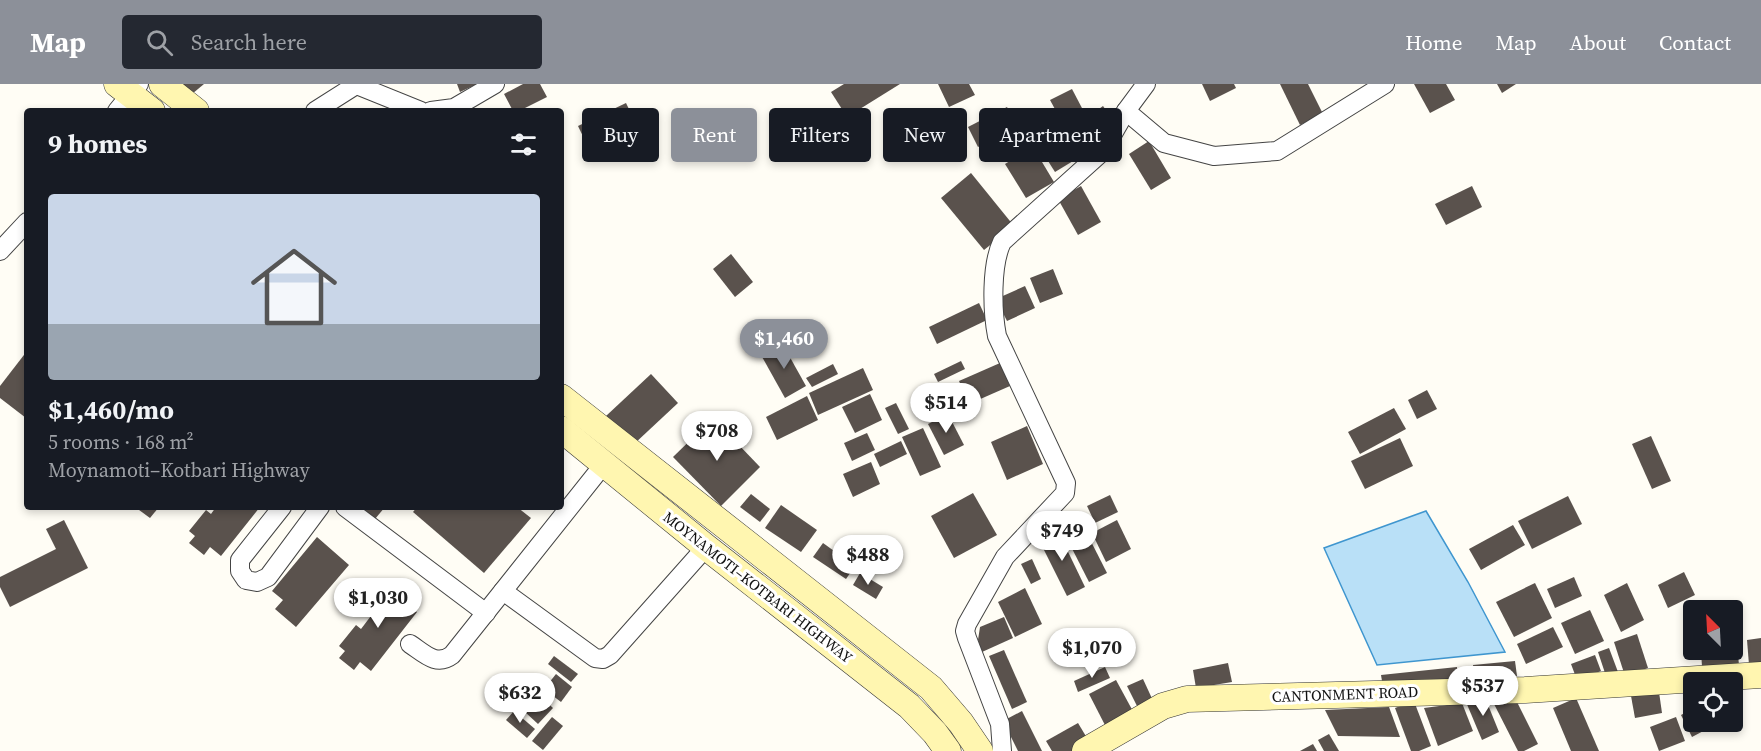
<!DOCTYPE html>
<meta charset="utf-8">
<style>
body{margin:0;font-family:"Source Serif 4",serif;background:#242831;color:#f1f3f6;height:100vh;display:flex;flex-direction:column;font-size:22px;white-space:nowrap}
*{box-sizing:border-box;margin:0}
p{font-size:20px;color:#9ea1a6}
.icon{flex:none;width:33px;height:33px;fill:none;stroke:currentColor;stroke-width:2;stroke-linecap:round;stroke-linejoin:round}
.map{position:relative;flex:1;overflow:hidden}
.panel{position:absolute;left:24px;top:24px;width:540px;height:402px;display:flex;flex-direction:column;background:#171b24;border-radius:6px;box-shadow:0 3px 9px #0003}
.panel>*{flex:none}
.banner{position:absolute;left:582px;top:24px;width:570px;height:54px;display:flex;gap:12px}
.needle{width:39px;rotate:336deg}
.tools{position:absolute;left:1683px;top:516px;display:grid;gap:12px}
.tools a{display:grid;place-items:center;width:60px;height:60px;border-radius:6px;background:#171b24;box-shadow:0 3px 9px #0003;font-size:30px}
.price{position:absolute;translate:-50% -51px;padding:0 14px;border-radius:21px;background:#fff;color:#222;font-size:20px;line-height:39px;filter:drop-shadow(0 2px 3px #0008)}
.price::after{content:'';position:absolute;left:50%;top:36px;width:18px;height:14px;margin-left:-9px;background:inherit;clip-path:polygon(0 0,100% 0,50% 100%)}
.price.current{background:#8c9099;color:#fff}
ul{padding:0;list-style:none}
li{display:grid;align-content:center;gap:12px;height:318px;padding:0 24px}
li+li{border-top:2px solid #363941}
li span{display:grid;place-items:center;height:186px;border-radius:6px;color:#555}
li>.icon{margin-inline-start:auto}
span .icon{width:108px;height:108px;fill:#fffc;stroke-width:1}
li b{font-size:26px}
h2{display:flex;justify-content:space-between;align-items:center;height:72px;padding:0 24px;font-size:26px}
.tag{padding:0 21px;border-radius:6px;background:#171b24;box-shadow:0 3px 9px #0003;font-size:21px;line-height:54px}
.tag.current{background:#8c9099;color:#fff}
header{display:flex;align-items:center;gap:36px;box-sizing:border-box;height:84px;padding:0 30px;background:#8c9099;color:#fff}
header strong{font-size:28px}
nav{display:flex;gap:33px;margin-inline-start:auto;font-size:21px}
.search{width:420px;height:54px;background:#242831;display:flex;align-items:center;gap:15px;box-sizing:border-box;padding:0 21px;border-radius:6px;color:#9ea1a6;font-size:22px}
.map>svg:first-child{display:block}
.water{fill:#b9e0f7;stroke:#3f96cf;stroke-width:1.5}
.building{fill:#5a524d}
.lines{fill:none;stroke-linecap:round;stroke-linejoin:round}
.minor-casing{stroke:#444;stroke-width:20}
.secondary-casing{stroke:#333;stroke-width:27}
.minor{stroke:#fff;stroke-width:18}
.secondary{stroke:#fff6b0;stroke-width:26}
.labels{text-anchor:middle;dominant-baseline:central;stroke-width:6;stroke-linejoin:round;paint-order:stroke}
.street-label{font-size:15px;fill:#111;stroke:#fff}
</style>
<header>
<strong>Map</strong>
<div class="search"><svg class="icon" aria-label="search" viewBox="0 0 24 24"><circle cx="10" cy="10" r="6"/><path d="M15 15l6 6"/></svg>Search here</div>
<nav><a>Home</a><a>Map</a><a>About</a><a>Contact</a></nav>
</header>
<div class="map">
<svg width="1761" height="667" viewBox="0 0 1761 667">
<rect width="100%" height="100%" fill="#fffdf5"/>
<polygon class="water" points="1426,427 1468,498 1505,568 1377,581 1324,464"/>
<g class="building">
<polygon points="183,0 204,0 192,10"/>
<polygon points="457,0 477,0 460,8"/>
<polygon points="523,0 540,0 547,13 519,27 513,27 504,10"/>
<polygon points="844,0 900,0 847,33 831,8"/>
<polygon points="938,0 969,0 975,11 949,23"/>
<polygon points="1202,0 1234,0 1236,4 1210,17"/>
<polygon points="1280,0 1308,0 1323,30 1300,41"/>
<polygon points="1414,0 1446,0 1455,16 1430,29"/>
<polygon points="1497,0 1516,0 1502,9"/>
<polygon points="1072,5 1083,26 1062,38 1050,16"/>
<polygon points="626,19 640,48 592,71 578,42"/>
<polygon points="1103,22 1113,36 1098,47 1088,33"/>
<polygon points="1007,23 1017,42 978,63 968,43"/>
<polygon points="1059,43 1078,74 1055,88 1036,58"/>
<polygon points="1149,57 1171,94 1151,106 1129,70"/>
<polygon points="1033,63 1054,98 1026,114 1005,80"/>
<polygon points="971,89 1014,142 984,166 941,114"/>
<polygon points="1081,102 1101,138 1078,151 1058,115"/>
<polygon points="1472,102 1482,123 1446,141 1435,120"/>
<polygon points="731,170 753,198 735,213 713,185"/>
<polygon points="1053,185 1063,210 1040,219 1030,194"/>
<polygon points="1025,202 1035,224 1007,237 996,215"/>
<polygon points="979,219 987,236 937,260 929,243"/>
<polygon points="782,259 806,302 785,314 761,271"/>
<polygon points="27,267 27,332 26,334 0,314 0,302"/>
<polygon points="961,277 965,285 938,298 934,290"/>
<polygon points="1000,279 1010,302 969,320 959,297"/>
<polygon points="833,280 838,290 812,303 806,294"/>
<polygon points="863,284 873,306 818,331 809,309"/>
<polygon points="651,290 678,319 633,361 606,332"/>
<polygon points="1427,306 1437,325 1417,335 1408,316"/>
<polygon points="870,310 882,336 855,349 842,323"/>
<polygon points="807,312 818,336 777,356 766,333"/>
<polygon points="896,319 909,345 898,350 885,324"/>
<polygon points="1394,324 1406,345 1360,370 1348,348"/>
<polygon points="948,330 964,361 944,371 928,340"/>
<polygon points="713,334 760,383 721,422 673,373"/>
<polygon points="1027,342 1043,380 1007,396 991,358"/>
<polygon points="923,344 941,383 920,392 902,353"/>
<polygon points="867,349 875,366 852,377 844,359"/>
<polygon points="1651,352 1671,397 1652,405 1632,360"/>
<polygon points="1400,354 1413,382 1365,405 1351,377"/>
<polygon points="901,357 907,370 880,383 874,370"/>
<polygon points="871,378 880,400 853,413 843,390"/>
<polygon points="973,409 997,451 954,474 931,432"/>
<polygon points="751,410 770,425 760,438 740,423"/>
<polygon points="1110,411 1118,428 1095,439 1087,422"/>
<polygon points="1568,412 1582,440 1532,465 1518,437"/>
<polygon points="781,421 817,446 801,468 765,444"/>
<polygon points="135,423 159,423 150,434"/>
<polygon points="216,423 260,423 221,472 210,463 204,471 189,459 195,452 189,447 206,426 211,430"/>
<polygon points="360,423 385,423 375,435"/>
<polygon points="417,423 517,423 531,434 484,489 413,428"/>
<polygon points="1076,428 1107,489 1089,498 1058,437"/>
<polygon points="64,436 88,484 10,523 0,503 0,493 56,465 46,445"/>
<polygon points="1117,436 1131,465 1106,478 1092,449"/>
<polygon points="1513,441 1525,461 1481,486 1469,465"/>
<polygon points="1057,445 1085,503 1067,512 1038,454"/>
<polygon points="317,453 349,481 296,543 275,525 283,516 272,507"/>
<polygon points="823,459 855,482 846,495 813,473"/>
<polygon points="1032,475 1041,495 1031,500 1021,480"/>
<polygon points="1684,488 1695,511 1668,524 1658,501"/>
<polygon points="860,489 883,503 876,515 853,501"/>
<polygon points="1574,493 1582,512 1555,524 1547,505"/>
<polygon points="1535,499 1552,534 1514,553 1496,518"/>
<polygon points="1627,499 1644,536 1621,548 1604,511"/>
<polygon points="397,500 411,511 406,519 417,528 371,587 360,578 354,586 339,574 345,567 339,562 356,541 361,545 377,524 372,521 388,501 393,505"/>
<polygon points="1025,504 1042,540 1015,553 998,518"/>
<polygon points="1590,526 1604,557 1575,570 1561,539"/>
<polygon points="1740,531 1742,555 1732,556 1732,532"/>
<polygon points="1004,533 1013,554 982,568 978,556 980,543"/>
<polygon points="1553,543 1563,563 1526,580 1517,560"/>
<polygon points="1637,550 1648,584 1625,592 1614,558"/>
<polygon points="1761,554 1761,579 1749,581 1747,556"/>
<polygon points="1737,561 1739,581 1702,583 1701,566 1732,566 1732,562"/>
<polygon points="1609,564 1618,588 1606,592 1598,568"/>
<polygon points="1004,566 1027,618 1012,625 989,572"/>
<polygon points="1595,571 1601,587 1577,596 1571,580"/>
<polygon points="554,572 578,590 571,598 548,580"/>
<polygon points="1515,577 1517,592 1475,597 1473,581"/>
<polygon points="1228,579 1232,598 1196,604 1193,586"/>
<polygon points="1105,583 1110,594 1078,608 1074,597"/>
<polygon points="1457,583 1458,595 1383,603 1381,591"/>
<polygon points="556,590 572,603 561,618 544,605"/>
<polygon points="1143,595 1155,621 1140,628 1127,602"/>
<polygon points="1116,596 1135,631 1107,645 1089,610"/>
<polygon points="1659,608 1662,629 1635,634 1631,612"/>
<polygon points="1513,610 1538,660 1524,667 1518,667 1494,620"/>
<polygon points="1484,611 1499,648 1482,656 1466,618"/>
<polygon points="540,612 553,624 538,640 525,628"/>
<polygon points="1576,614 1599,667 1571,667 1553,624"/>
<polygon points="1414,617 1431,662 1419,667 1411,667 1395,624"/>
<polygon points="1462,619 1473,647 1438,662 1424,624"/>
<polygon points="1389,623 1400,653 1338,652 1325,626"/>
<polygon points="1694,624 1694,638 1706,638 1709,644 1692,653 1681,631"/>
<polygon points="514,627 535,645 527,654 506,636"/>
<polygon points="1022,627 1042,667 1018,667 1003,637"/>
<polygon points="552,633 563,642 543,666 532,657"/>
<polygon points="1676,633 1685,657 1659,667 1650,643"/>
<polygon points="1078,639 1090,659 1076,667 1052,667 1046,657"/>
<polygon points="1329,650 1339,667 1324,667 1318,656"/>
<polygon points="1313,660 1317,667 1300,667"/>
</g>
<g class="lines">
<defs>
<g id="minor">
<polyline points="354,0 421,27"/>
<polyline points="117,27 139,0"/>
<polyline points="315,27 356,1"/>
<polyline points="431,27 454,24 495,0"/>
<polyline points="1126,27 1164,59 1214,72 1277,67 1385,0"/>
<polyline points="0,167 27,138"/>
<polyline points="282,423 240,476 240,487 246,496 257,498 268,493 320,423"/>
<polyline points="345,423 486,529"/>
<polyline points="503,507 595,574 603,575 610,571 706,463"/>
<path d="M410,560C424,569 436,583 452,571L604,380"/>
<path d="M1002,667L1000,640L967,554L965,547L967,540L1005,473L1065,409L1066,399L997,252C992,226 991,181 1002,158L1103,67L1126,27L1146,0"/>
</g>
<g id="secondary">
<polyline points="117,0 152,27"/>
<polyline points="162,0 196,27"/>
<polyline points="561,313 931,604 961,639 980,667"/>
<polyline points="561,345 706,463 909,622 935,649 948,667"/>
<polyline points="1085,667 1163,622 1187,615 1525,606 1761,591"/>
</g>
</defs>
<use href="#minor" class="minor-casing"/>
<use href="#secondary" class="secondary-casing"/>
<use href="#minor" class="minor"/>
<use href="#secondary" class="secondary"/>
</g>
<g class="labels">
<g class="street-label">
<text transform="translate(758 503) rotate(38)">MOYNAMOTI–KOTBARI HIGHWAY</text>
<text transform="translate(1345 610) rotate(-2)">CANTONMENT ROAD</text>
</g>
</g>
</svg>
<div class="tools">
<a><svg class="needle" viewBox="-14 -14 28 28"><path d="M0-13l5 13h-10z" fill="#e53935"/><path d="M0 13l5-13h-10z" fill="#9ea1a6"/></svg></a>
<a><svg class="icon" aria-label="locate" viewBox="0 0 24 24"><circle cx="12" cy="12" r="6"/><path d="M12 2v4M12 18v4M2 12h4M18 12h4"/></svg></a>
</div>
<b class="price current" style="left:784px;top:286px">$1,460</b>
<b class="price" style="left:946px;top:350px">$514</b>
<b class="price" style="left:717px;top:378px">$708</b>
<b class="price" style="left:1062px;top:478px">$749</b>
<b class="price" style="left:868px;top:502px">$488</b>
<b class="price" style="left:378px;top:545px">$1,030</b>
<b class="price" style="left:1092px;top:595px">$1,070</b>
<b class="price" style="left:1483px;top:633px">$537</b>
<b class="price" style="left:520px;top:640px">$632</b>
<div class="banner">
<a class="tag">Buy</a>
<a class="tag current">Rent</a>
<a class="tag">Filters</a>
<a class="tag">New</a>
<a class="tag">Apartment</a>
</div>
<section class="panel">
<h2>9 homes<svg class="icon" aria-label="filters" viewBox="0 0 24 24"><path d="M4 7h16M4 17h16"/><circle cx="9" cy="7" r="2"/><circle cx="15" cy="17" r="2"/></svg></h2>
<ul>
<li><span style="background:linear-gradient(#c9d6e8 70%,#9aa5b1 0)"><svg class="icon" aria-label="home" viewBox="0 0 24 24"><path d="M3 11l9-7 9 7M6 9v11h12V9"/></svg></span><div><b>$1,460/mo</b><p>5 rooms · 168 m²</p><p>Moynamoti–Kotbari Highway</p></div></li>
</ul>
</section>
</div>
